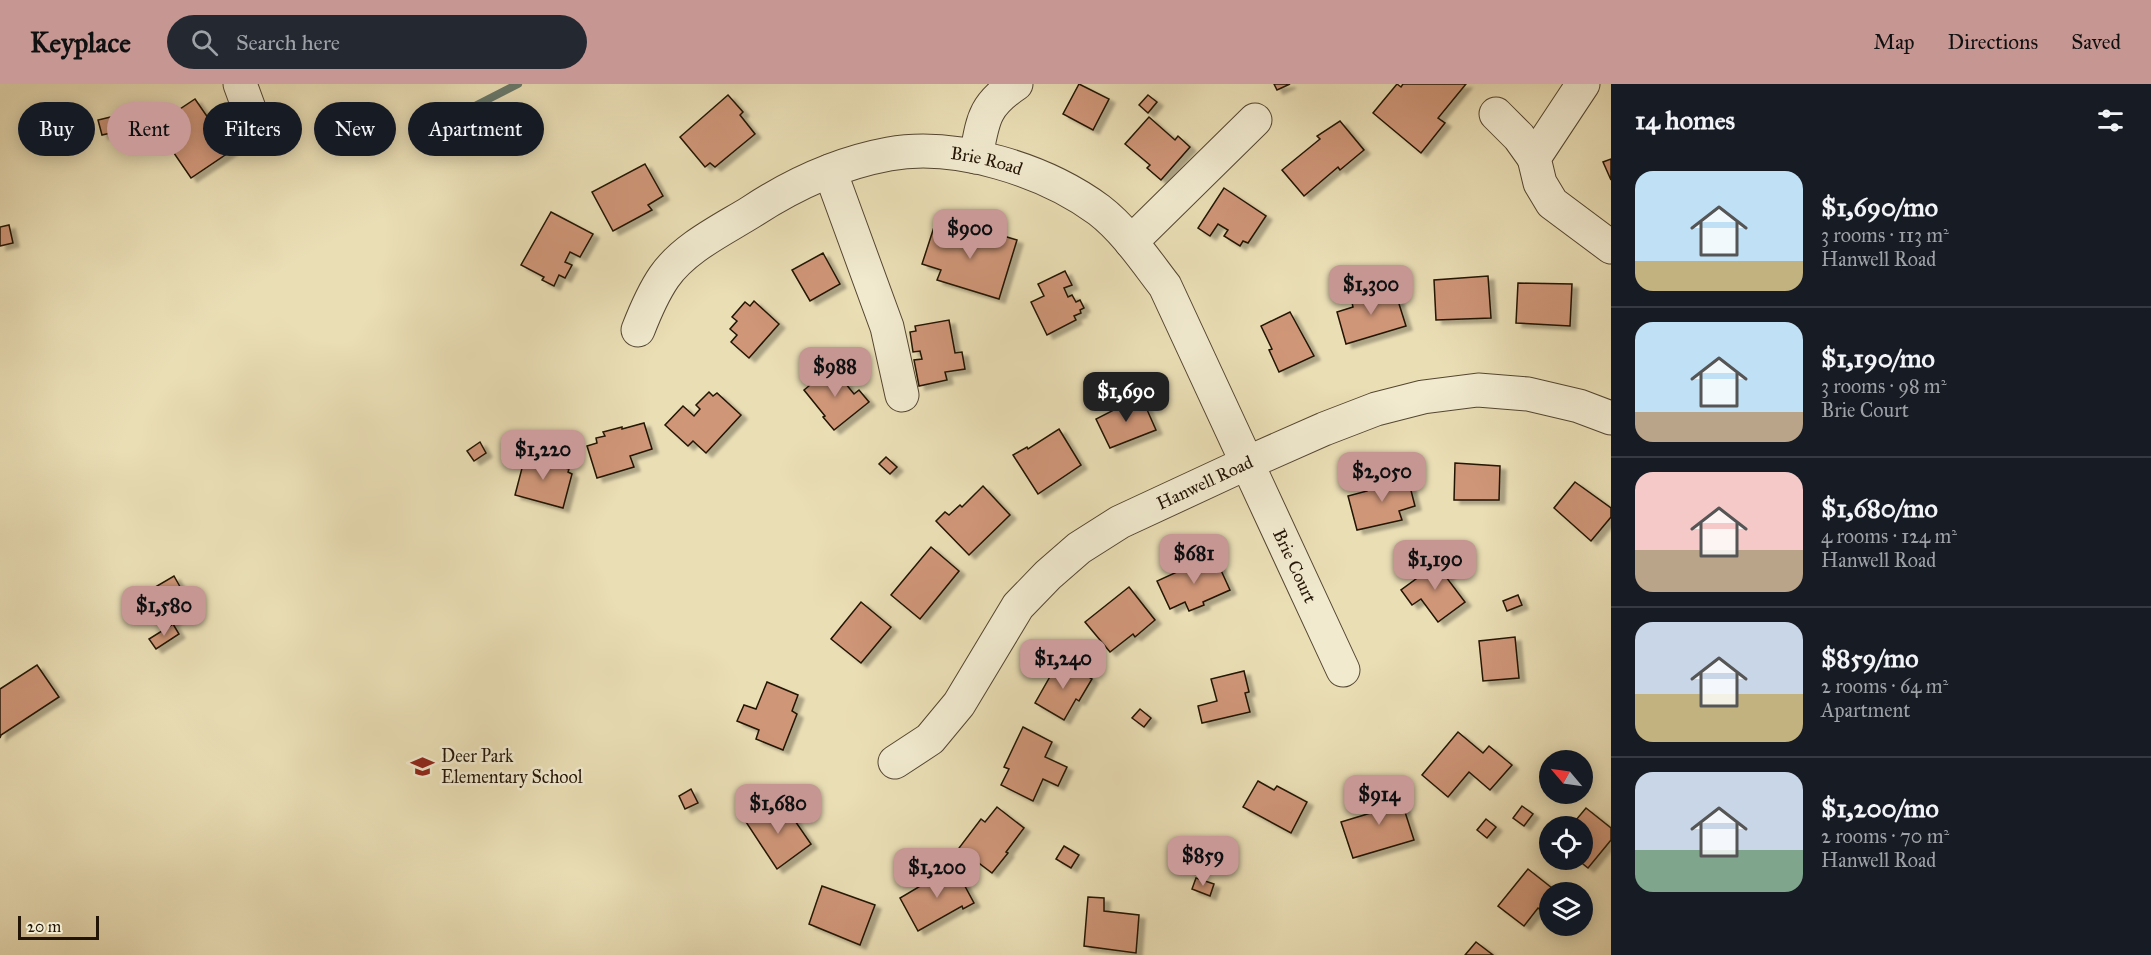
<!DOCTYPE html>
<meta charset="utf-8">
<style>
body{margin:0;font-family:"IM FELL Great Primer",serif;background:#242831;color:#f1f3f6;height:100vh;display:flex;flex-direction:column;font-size:22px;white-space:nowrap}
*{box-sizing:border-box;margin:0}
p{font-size:20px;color:#9ea1a6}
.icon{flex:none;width:33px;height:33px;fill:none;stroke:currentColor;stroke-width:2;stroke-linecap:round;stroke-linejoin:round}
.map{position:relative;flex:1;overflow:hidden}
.sheet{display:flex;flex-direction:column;background:#171b24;width:540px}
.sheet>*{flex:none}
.banner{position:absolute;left:18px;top:18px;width:570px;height:54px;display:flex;gap:12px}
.needle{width:39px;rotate:299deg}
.buttons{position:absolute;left:1539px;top:666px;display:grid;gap:12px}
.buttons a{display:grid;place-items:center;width:54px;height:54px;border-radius:50%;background:#171b24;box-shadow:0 3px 15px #0003;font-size:30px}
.scale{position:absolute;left:18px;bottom:15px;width:81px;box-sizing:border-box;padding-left:6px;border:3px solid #221405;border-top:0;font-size:16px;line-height:21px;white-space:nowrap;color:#221405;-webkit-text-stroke:4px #f1eacf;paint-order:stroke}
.price{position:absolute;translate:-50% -51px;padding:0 14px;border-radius:12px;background:#c59692;color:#111;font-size:20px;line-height:39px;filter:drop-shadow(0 2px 3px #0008)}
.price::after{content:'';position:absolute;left:50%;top:36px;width:18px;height:14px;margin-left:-9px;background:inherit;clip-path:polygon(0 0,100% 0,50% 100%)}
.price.active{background:#222;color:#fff}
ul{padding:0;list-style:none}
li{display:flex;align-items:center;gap:18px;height:150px;padding:0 24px}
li+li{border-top:2px solid #363941}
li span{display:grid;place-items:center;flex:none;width:168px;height:120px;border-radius:18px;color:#555}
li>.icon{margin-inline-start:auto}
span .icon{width:72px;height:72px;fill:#fffc;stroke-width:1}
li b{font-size:26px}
h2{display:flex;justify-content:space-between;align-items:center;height:72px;padding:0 24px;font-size:26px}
.tag{padding:0 21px;border-radius:27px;background:#171b24;box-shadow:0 3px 15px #0003;font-size:21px;line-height:54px}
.tag.active{background:#c59692;color:#111}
header{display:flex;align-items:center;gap:36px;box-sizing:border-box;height:84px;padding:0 30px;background:#c59692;color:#111}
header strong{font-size:28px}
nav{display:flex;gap:33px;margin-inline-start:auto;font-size:21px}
.search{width:420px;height:54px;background:#242831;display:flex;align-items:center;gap:15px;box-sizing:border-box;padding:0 21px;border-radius:33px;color:#9ea1a6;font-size:22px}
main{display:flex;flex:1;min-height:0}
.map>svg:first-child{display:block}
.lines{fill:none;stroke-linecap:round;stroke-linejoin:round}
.stream{stroke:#69796a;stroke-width:8}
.building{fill:#cf9678;stroke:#221405;stroke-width:1.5;filter:url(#shadow)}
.minor-casing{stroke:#544631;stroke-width:35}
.minor{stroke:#f1eacf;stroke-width:33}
.labels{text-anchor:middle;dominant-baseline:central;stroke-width:5;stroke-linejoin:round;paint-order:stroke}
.street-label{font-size:18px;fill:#221405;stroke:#f1eacf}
.poi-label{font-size:18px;fill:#221405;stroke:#f1eacf;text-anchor:start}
</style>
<header>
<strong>Keyplace</strong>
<div class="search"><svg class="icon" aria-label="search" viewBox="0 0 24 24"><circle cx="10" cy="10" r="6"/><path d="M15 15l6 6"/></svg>Search here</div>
<nav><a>Map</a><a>Directions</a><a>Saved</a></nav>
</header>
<main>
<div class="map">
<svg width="1611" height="871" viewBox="0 0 1611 871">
<defs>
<filter id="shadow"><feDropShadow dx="6" dy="4" stdDeviation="1.5" flood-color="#0004"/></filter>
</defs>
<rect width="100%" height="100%" fill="#eadeb5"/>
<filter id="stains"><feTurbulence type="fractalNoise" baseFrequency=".00333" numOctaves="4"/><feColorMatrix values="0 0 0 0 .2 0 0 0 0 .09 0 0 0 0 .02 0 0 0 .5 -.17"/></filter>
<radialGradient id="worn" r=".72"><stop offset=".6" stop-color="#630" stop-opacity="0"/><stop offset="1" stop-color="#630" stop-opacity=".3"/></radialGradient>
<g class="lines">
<polyline class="stream" points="469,25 518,0"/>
</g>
<g class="building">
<polygon points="1079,0 1109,15 1093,46 1063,30"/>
<polygon points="1274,0 1290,0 1277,6"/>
<polygon points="1397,0 1401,3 1403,0 1466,0 1438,34 1445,39 1421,69 1373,29"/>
<polygon points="728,11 743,28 740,31 755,50 715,83 710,79 705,83 680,53"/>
<polygon points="1148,11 1157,18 1148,29 1139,21"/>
<polygon points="195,15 231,67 191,94 165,56 175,49 165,35"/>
<polygon points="115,32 119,47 102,51 98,36"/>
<polygon points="1149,33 1175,56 1178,52 1190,63 1161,96 1147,84 1150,81 1125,60"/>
<polygon points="1340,37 1364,66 1340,86 1338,83 1304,112 1282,86 1320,55 1317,52"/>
<polygon points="1611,75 1611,96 1603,78"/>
<polygon points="645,80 663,112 648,121 652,126 613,147 592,108"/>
<polygon points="1224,104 1266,132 1248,159 1243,157 1240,162 1224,152 1228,146 1218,140 1210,152 1198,144"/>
<polygon points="551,128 593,150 580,173 570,168 565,178 572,181 565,194 559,191 554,202 542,196 544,193 521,181"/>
<polygon points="936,137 954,142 951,149 972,155 973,151 988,155 990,148 1017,156 999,215 937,196 941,186 922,180"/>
<polygon points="9,141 13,159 0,162 0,143"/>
<polygon points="823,169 840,200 810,217 792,186"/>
<polygon points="1065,187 1072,201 1064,204 1068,213 1072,211 1076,218 1080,216 1084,224 1080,226 1081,229 1074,232 1076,236 1047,251 1031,218 1044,212 1038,200"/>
<polygon points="1488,192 1491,234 1436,236 1434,196"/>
<polygon points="1518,199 1572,200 1570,242 1516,239"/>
<polygon points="1394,204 1406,242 1346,260 1337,228 1353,223 1351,214 1367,210 1367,212"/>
<polygon points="754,217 779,240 749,274 731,258 737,251 730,245 737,237 732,233 745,218 750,222"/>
<polygon points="1290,228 1314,272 1279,288 1269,266 1272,265 1261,242"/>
<polygon points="949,236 955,269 962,268 965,285 945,288 947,296 919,302 914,276 922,275 920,267 913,268 910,248 916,247 915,242"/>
<polygon points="832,283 854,310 859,306 869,318 834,346 823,333 825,332 804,306"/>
<polygon points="709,308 713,312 717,309 741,331 706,369 693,357 688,362 665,341 683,322 694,332 700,325 696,321"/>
<polygon points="1141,312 1156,346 1110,364 1096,335"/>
<polygon points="644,339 652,365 630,372 634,383 597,394 587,362 597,359 596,354 605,352 603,348 622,343 622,345"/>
<polygon points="1059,345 1081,381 1038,410 1013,371 1027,363 1028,365"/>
<polygon points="480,358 486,369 474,377 467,367"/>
<polygon points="527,365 542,369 539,381 548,383 549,380 569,385 568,388 572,390 563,424 515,411"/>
<polygon points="886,373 897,383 890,390 879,380"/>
<polygon points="1455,379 1500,382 1499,416 1454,416"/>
<polygon points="1407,391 1415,422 1399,427 1402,436 1357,446 1348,412 1367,407 1366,402"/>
<polygon points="1575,398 1611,424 1611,433 1591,457 1554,424"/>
<polygon points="983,402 1010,431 969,471 936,437 945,428 949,431 960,421 962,423"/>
<polygon points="931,463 959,487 920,535 891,511"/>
<polygon points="1214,471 1230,506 1203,518 1204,521 1189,527 1185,518 1170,525 1157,497"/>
<polygon points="1446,473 1455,486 1446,493 1465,518 1438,538 1421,515 1412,521 1401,506"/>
<polygon points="174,492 193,526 164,543 145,509"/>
<polygon points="1129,503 1155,536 1135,553 1133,550 1110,568 1085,538"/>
<polygon points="1518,511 1522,521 1507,527 1503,517"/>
<polygon points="861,518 891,543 861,579 831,555"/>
<polygon points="173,540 179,550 156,565 149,555"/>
<polygon points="1515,553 1519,594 1483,597 1479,557"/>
<polygon points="1060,575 1092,595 1079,617 1076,615 1064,636 1035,619"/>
<polygon points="37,581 59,613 1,651 0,654 0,605"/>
<polygon points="1244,587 1249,608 1245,609 1250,628 1202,639 1198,622 1217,617 1211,595"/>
<polygon points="767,598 798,611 792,627 797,630 783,666 756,655 759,646 737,637 744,621 756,625"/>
<polygon points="1140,625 1151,634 1144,643 1132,634"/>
<polygon points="1023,643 1052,658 1045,673 1067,683 1058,702 1043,695 1033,717 1001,701 1009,685 1004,683"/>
<polygon points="1458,648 1483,669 1489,662 1512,681 1490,706 1469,688 1448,713 1422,691"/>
<polygon points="1258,697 1274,706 1277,702 1307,718 1291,749 1243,723"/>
<polygon points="1397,703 1414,756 1353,774 1341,738 1374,728 1369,713"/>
<polygon points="691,705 698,719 685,725 679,712"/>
<polygon points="774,718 786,734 791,731 811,760 777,785 746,738"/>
<polygon points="1522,722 1533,730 1524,742 1513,734"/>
<polygon points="997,723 1024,744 1006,768 1008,769 992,789 959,764 981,735 985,738"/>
<polygon points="1586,724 1611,744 1611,756 1588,784 1578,776 1582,776 1582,742 1571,742"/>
<polygon points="1486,735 1496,743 1487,754 1477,746"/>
<polygon points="1064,762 1079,771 1071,784 1056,775"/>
<polygon points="954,782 974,819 963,825 962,822 918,847 900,814"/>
<polygon points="1528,785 1557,808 1550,808 1550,829 1548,832 1538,824 1524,842 1498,822"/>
<polygon points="1196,794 1214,800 1210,812 1192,805"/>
<polygon points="822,802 875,821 860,861 809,840"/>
<polygon points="1088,813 1104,814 1104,827 1139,831 1136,869 1084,862"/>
<polygon points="1476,858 1493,871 1465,871"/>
</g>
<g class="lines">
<defs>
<g id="minor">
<polyline points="240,0 251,30"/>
<polyline points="1583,0 1534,74 1540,99 1552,119 1611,163"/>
<polyline points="1496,30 1519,53 1534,74"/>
<path d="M976,73C983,36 983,22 1016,0"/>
<polyline points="830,87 887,243 902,311"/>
<polyline points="1131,158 1255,36"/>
<path id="s1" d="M638,246C645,228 653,209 664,193C684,164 722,146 751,128C792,101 840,79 889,70C956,58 1045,86 1099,126C1125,146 1145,176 1165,202L1343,586"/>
<path id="s2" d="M895,678L930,655L959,620L1018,522L1048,491L1079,464L1120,438L1247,379L1324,345L1376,325L1423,313L1478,306L1528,310L1579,322L1611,334"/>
</g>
</defs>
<use href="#minor" class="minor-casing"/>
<use href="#minor" class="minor"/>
</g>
<defs>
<symbol id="school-bare" viewBox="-9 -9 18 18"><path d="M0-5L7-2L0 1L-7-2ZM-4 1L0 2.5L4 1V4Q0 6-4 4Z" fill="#8f2418" stroke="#f1eacf" stroke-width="2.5" paint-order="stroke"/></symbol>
</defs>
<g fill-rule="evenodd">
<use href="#school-bare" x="406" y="666" width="33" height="33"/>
</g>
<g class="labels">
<g class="street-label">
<text stroke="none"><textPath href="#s1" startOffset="418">Brie Road</textPath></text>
<text stroke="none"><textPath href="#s2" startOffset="428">Hanwell Road</textPath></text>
<text stroke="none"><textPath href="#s1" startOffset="951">Brie Court</textPath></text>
</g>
<g class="poi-label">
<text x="441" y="672">Deer Park<tspan x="441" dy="21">Elementary School</tspan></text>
</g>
</g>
<rect width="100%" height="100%" filter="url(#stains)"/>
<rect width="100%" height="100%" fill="url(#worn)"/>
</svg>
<div class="buttons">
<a><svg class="needle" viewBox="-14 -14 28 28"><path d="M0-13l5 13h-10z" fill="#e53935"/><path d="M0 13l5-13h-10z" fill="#9ea1a6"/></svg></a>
<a><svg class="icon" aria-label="locate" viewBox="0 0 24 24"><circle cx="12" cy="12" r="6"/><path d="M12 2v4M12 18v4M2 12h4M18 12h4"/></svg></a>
<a><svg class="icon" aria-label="layers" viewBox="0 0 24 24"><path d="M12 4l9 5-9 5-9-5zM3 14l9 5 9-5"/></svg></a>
</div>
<div class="scale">20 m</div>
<b class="price" style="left:970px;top:176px">$900</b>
<b class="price" style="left:1371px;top:232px">$1,300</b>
<b class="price" style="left:835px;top:314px">$988</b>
<b class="price active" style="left:1126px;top:339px">$1,690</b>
<b class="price" style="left:543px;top:397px">$1,220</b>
<b class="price" style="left:1382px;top:419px">$2,050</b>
<b class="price" style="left:1194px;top:501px">$681</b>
<b class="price" style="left:1435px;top:507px">$1,190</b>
<b class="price" style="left:164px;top:553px">$1,580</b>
<b class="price" style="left:1063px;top:606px">$1,240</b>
<b class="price" style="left:1379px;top:742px">$914</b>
<b class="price" style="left:778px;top:751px">$1,680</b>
<b class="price" style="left:1203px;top:803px">$859</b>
<b class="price" style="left:937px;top:815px">$1,200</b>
<div class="banner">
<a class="tag">Buy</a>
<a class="tag active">Rent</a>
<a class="tag">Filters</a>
<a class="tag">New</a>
<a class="tag">Apartment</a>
</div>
</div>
<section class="sheet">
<h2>14 homes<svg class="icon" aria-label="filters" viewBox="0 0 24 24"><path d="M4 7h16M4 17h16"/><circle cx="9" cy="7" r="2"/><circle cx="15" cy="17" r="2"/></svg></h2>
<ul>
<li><span style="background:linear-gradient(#bfe0f5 75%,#c2b280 0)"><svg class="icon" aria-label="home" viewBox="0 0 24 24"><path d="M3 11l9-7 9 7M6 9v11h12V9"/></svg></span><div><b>$1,690/mo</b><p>3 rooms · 113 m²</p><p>Hanwell Road</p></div></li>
<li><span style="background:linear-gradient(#bfe0f5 75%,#b9a48a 0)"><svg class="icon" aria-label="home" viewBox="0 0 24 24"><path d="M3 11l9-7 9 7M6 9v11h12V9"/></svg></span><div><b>$1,190/mo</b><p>3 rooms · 98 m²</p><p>Brie Court</p></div></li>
<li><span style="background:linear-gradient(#f6c9c9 65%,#b9a48a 0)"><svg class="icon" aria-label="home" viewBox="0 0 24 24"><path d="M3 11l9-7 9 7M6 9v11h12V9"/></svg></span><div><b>$1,680/mo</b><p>4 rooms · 124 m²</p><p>Hanwell Road</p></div></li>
<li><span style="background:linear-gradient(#c9d6e8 60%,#c2b280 0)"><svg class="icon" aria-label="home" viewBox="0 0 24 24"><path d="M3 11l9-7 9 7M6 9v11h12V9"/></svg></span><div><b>$859/mo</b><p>2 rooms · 64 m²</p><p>Apartment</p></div></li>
<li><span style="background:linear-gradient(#c9d6e8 65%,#7fa58c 0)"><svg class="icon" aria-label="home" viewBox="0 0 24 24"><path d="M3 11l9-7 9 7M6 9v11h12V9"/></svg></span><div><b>$1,200/mo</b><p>2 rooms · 70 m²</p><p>Hanwell Road</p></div></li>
</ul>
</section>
</main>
